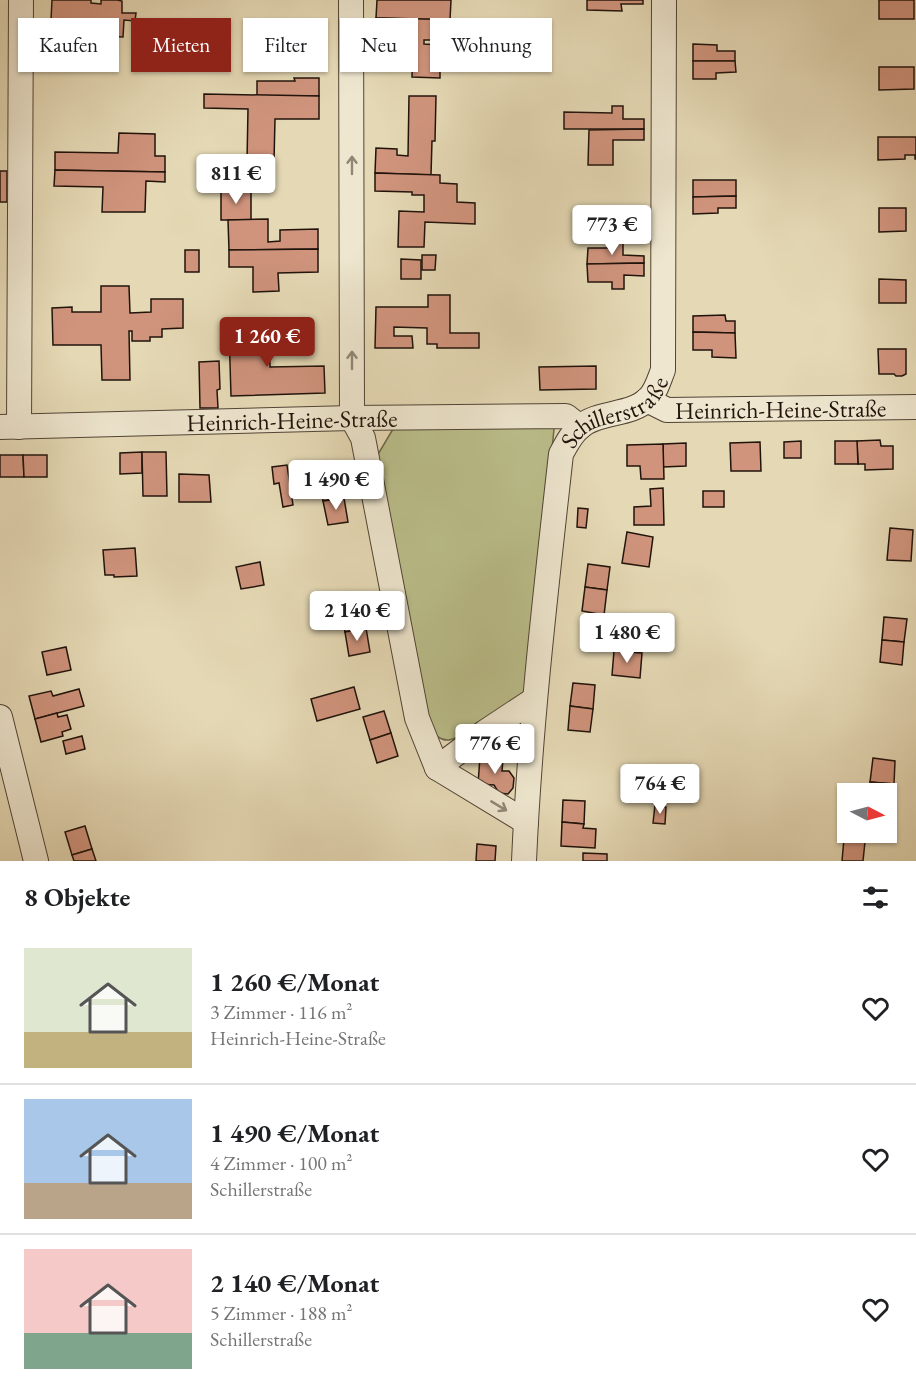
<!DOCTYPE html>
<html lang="de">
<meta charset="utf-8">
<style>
body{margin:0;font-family:"EB Garamond",serif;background:#f6f6f6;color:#202124;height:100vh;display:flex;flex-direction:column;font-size:22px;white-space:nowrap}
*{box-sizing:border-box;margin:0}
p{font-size:20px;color:#757577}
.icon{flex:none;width:33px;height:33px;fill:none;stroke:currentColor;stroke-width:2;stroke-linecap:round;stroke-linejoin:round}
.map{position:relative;height:861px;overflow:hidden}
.side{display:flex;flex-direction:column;background:#fff;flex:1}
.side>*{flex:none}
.top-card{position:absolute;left:18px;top:18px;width:600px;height:54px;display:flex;gap:12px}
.needle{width:39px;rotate:96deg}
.tools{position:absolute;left:837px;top:783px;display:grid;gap:12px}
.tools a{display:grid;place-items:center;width:60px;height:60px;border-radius:0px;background:#fff;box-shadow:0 2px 4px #0004;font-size:30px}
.price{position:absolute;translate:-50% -51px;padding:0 14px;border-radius:6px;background:#fff;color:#222;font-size:20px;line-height:39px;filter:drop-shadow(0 2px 3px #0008)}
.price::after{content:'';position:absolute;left:50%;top:36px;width:18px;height:14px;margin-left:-9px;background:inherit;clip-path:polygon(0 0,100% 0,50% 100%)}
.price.current{background:#8f2418;color:#fff}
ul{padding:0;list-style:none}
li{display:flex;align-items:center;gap:18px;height:150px;padding:0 24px}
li+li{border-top:2px solid #e0e0e0}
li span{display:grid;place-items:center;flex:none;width:168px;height:120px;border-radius:0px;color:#555}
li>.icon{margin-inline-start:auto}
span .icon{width:72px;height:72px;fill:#fffc;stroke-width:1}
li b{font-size:26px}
h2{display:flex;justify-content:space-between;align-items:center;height:72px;padding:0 24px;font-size:26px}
.tag{padding:0 21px;border-radius:0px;background:#fff;box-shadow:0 2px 4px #0004;font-size:21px;line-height:54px}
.tag.current{background:#8f2418;color:#fff}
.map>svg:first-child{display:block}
.green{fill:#babe8a;stroke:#6d684a;stroke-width:1.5}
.building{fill:#d0947d;stroke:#20130b;stroke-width:1.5}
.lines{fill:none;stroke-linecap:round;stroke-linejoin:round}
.minor-casing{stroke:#514436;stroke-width:26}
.minor{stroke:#eee6cf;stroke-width:24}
.oneway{stroke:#918777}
.labels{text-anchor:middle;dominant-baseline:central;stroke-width:4.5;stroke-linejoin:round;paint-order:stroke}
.street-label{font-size:24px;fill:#20130b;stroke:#eee6cf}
</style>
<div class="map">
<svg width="916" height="861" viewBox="0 0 916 861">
<rect width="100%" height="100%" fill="#e5d9b5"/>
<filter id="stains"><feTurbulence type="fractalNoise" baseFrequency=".00333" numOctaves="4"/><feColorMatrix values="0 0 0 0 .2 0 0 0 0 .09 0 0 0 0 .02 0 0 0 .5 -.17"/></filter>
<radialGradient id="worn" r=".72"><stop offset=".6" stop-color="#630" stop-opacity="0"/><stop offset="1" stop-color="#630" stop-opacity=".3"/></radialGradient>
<path class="green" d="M549,426L554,429L528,695C513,704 462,739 449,740C440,741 434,734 429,728L377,456L393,429Z"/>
<g class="building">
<polygon points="52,0 91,0 91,3 101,4 101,0 117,0 122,1 122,13 136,13 135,21 124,20 123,37 77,35 77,41 50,40"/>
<polygon points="377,0 451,0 450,20 376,18"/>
<polygon points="587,0 643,0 643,4 621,4 622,11 587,10"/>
<rect x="879" y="0" width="35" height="19"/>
<polygon points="376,18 469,20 469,52 447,52 447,40 424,40 424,44 440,45 440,78 412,77 413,37 401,37 401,41 376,41"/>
<polygon points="146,20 166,21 165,41 145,40"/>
<polygon points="693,44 717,45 717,51 735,51 735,61 693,61"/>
<polygon points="693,61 735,61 736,72 716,73 716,79 693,79"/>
<polygon points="879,67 914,67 914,89 879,90"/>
<polygon points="294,78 319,78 319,96 257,96 257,81 295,81"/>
<polygon points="204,94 319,96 319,119 275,119 274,161 247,161 248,109 204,108"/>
<polygon points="409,96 436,96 435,141 432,141 431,175 375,173 376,148 397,149 397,155 408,156"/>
<polygon points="612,106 623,106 623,119 644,119 644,129 564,129 564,112 612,113"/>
<polygon points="644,129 644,140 613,140 613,165 588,165 589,130"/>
<polygon points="119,133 155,134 155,156 165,156 165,172 55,170 55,152 118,153"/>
<polygon points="878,137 916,137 916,159 915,159 915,155 905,155 905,159 878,160"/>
<polygon points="55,170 165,172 165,182 146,181 145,212 102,212 103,187 54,186"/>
<rect x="0" y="171" width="7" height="31"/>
<polygon points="375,173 440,175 440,183 457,184 457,202 475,203 475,224 425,222 424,247 398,247 399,211 424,212 424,195 412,195 412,192 375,191"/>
<polygon points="693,180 736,180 736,196 693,197"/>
<rect x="221" y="191" width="30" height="29"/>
<polygon points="736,196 736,208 718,208 718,213 693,214 693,197"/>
<polygon points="879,208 906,208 906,231 879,232"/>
<polygon points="268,219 268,242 280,241 280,230 318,229 318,249 229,250 228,220"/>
<polygon points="612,242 623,242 623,255 644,256 644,263 587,264 588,248 612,248"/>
<polygon points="318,249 318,272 278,273 279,291 253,292 253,267 229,267 229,250"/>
<rect x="185" y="250" width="14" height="22"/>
<polygon points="422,255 436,255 435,270 422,270"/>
<polygon points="401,259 421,260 421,279 401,279"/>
<polygon points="644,263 644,276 624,275 624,289 612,289 612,282 588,282 587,264"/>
<polygon points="879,279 906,280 906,303 879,303"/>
<polygon points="101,286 129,286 130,313 151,312 151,299 183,299 183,328 162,329 162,337 150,337 150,341 132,341 132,331 129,331 130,380 102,380 101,345 53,345 52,308 72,307 72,312 101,312"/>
<polygon points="428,295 450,295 450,333 479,333 479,348 437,348 437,344 427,344 427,328 394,327 394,336 412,336 413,348 375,348 376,307 428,307"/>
<polygon points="725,315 726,321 735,321 735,333 693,332 693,316"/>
<polygon points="251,326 269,326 270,367 324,366 325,393 231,396 229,330 250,329"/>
<polygon points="693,332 735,333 736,358 712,357 712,350 693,350"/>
<polygon points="878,349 906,349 906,374 902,376 896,376 894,374 879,374"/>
<polygon points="219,361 220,389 217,390 218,408 200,408 199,362"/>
<polygon points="596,366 596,389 540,390 539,367"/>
<polygon points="880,440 881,446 893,446 893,469 865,470 865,464 858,464 857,441"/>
<polygon points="801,441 801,458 784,458 784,442"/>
<polygon points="835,441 857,441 858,464 835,464"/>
<polygon points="760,442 761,471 731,471 730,443"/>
<polygon points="686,443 686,466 663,467 663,444"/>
<polygon points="663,444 664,479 641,479 640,466 627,466 627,445"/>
<polygon points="142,452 142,473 120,474 120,453"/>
<polygon points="142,452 166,452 167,496 143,496"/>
<polygon points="0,455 23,455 24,477 0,477"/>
<polygon points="23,455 47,455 47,477 24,477"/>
<polygon points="287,465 293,505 283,507 279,483 274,484 272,467"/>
<polygon points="179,474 209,475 211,502 179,502"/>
<polygon points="341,475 344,498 323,501 320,480"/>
<polygon points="663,488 664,525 634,525 634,507 651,506 650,489"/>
<rect x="703" y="491" width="21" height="16"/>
<polygon points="344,498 348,522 328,525 323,501"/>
<polygon points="578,508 588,509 586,528 577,527"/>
<polygon points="890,528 913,530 911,561 887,560"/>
<polygon points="627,532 653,537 649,567 622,563"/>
<polygon points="135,548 137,576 114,577 114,575 105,575 103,550"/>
<polygon points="260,562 264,585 241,589 236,567"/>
<polygon points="588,564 610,567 607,590 585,587"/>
<polygon points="585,587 607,590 604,615 582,611"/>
<polygon points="362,605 366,628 345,632 341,609"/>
<polygon points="884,617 907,619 904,642 882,640"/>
<polygon points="366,628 370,652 349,656 345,632"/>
<polygon points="882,640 904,642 902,665 880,662"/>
<polygon points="66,647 71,670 47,675 42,652"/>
<polygon points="614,651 642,653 640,678 612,675"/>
<polygon points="573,683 595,685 593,709 570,706"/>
<polygon points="354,687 360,709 317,721 311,699"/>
<polygon points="79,689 84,706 35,719 29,696 51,691 53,696"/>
<polygon points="570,706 593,709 590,732 568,730"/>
<polygon points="384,711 391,733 370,740 363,717"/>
<polygon points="57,713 58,717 67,715 71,729 62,732 63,736 41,742 35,719"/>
<polygon points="391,733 398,756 377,763 370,740"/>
<polygon points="82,736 85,749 66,754 63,741"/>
<polygon points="480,757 503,759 502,771 509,771 514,778 513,788 508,794 499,793 494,785 478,784"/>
<polygon points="873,758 895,761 894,784 870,782"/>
<polygon points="870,782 894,784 892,808 886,807 886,794 869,794"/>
<polygon points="563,800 585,801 584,824 562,822"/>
<polygon points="655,805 666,807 665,824 653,823"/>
<polygon points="562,822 584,824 583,828 596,829 595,848 561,846"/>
<polygon points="85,826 92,849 72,855 65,832"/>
<polygon points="845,827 848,828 848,832 866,832 863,861 842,861"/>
<polygon points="477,844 496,846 495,861 476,861"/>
<polygon points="92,849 96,861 74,861 72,855"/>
<polygon points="583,853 607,854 607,861 583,861"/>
</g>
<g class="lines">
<defs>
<g id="minor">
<polyline points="351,0 352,418 363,438 417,718 437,768 526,822"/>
<path id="s1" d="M647,400L667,410L916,407"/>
<path id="s2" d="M0,427L352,418L566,416L580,427"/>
<polyline points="19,427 21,0"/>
<polyline points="0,717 36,861"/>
<polyline points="437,768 485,732 535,699"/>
<path id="s3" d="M524,861C530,725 546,589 561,454C566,445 571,434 580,427C598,411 631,416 648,399C656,392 659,380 663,370L664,0"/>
</g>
</defs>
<use href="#minor" class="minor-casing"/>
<use href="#minor" class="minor"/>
</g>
<defs><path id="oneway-shaft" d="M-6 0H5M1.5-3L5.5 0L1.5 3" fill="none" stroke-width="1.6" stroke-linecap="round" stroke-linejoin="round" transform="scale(1.5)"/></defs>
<g class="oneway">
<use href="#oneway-shaft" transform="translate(352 165) rotate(-90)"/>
<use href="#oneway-shaft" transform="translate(352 360) rotate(-90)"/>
<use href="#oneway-shaft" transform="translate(499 806) rotate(31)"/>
</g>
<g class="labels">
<g class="street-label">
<text stroke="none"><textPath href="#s1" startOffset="136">Heinrich-Heine-Straße</textPath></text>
<text stroke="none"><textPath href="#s3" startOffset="480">Schillerstraße</textPath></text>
<text stroke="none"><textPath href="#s2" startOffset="292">Heinrich-Heine-Straße</textPath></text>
</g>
</g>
<rect width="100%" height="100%" filter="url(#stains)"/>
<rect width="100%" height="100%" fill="url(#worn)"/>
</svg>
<div class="tools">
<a><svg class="needle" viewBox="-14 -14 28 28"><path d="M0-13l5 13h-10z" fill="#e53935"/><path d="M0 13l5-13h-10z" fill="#757577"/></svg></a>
</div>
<b class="price" style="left:236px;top:205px">811 €</b>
<b class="price" style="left:612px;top:256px">773 €</b>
<b class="price current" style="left:267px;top:368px">1 260 €</b>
<b class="price" style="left:336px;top:511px">1 490 €</b>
<b class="price" style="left:357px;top:642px">2 140 €</b>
<b class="price" style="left:627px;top:664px">1 480 €</b>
<b class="price" style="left:495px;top:775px">776 €</b>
<b class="price" style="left:660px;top:815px">764 €</b>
<div class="top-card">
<a class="tag">Kaufen</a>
<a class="tag current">Mieten</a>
<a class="tag">Filter</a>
<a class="tag">Neu</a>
<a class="tag">Wohnung</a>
</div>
</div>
<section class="side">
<h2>8 Objekte<svg class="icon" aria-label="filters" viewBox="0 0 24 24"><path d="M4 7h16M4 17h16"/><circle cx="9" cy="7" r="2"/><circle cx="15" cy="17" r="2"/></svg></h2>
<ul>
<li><span style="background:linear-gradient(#dfe7d0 70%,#c2b280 0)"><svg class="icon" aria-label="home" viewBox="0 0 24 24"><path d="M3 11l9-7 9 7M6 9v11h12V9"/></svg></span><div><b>1 260 €/Monat</b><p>3 Zimmer · 116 m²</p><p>Heinrich-Heine-Straße</p></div><svg class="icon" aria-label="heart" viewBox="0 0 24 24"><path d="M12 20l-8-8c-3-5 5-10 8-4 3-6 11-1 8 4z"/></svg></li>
<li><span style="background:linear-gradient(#a9c7e8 70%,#b9a48a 0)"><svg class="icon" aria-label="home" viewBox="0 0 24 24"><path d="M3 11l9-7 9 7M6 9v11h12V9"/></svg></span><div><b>1 490 €/Monat</b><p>4 Zimmer · 100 m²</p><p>Schillerstraße</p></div><svg class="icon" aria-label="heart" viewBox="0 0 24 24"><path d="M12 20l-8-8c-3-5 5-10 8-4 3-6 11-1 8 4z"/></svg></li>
<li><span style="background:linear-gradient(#f6c9c9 70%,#7fa58c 0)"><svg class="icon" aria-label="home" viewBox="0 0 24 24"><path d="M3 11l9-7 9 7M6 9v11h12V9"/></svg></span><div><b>2 140 €/Monat</b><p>5 Zimmer · 188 m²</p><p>Schillerstraße</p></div><svg class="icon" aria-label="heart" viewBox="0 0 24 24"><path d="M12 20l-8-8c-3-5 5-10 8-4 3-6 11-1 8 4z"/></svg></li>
</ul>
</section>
